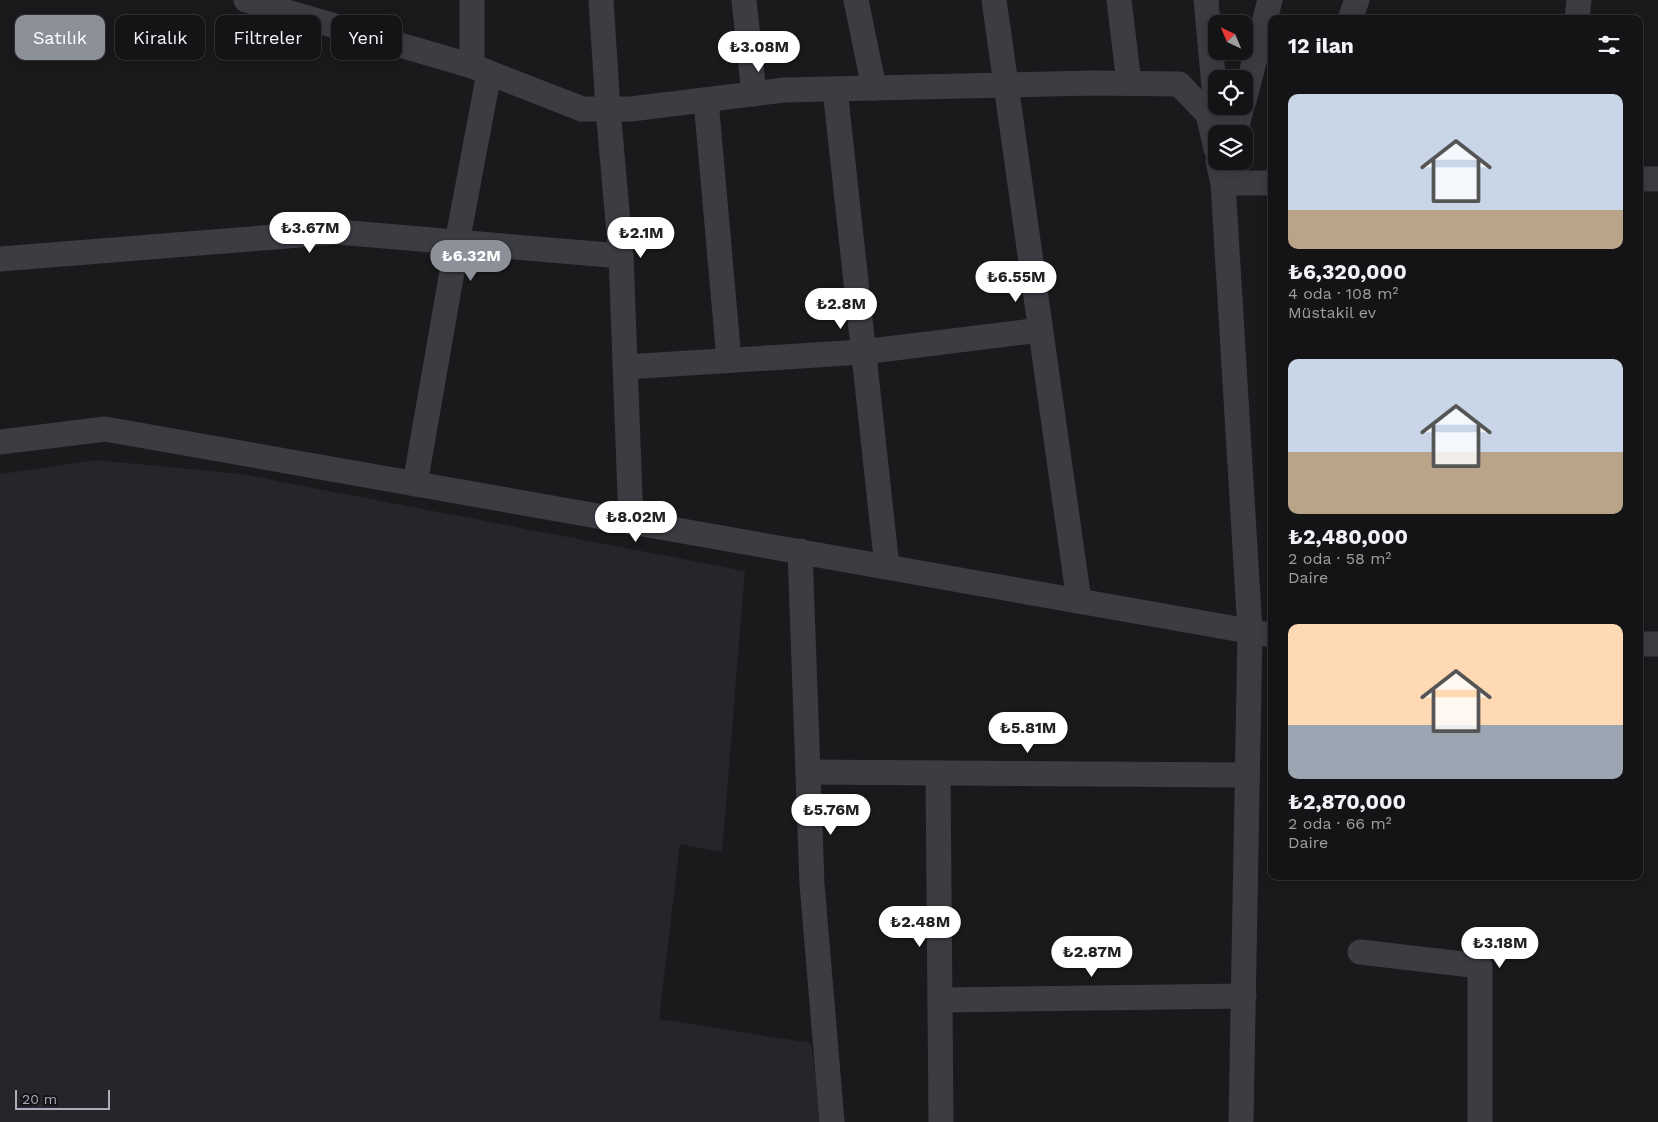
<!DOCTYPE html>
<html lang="tr">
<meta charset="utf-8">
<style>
body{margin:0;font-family:"Work Sans",sans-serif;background:#1d1c1e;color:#f1f3f6;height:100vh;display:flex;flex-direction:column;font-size:19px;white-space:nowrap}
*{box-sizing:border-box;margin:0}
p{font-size:16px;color:#9d9ea0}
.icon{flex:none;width:28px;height:28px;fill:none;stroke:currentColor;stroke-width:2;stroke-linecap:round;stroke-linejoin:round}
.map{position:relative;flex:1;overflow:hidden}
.sheet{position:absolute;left:1268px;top:15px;width:375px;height:865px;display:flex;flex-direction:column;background:#141315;border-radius:10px;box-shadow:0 2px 12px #0003,0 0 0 1px #333234}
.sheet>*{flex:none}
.top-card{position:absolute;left:15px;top:15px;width:475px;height:45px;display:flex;gap:10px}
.needle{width:32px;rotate:316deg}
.tools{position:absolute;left:1208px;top:15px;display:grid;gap:10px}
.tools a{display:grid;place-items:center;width:45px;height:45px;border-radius:10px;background:#141315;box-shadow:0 2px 12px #0003,0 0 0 1px #333234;font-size:25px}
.scale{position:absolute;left:15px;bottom:12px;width:95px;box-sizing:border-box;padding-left:5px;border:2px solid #abacbc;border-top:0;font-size:14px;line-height:18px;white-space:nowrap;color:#abacbc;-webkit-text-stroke:4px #151417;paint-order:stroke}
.price{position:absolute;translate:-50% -42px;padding:0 11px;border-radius:18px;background:#fff;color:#222;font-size:16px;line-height:32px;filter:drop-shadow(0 1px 2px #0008)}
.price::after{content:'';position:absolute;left:50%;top:30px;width:15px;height:11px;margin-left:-8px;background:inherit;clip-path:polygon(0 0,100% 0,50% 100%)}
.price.on{background:#8c9099;color:#fff}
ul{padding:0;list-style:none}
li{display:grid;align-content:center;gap:10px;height:265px;padding:0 20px}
li span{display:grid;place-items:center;height:155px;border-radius:10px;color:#555}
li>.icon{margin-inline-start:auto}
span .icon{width:90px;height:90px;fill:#fffc;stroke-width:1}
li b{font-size:21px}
h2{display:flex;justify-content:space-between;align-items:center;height:60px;padding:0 20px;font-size:21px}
.pill{padding:0 18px;border-radius:10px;background:#141315;box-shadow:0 2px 12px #0003,0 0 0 1px #333234;font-size:18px;line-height:45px}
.pill.on{background:#8c9099;color:#fff}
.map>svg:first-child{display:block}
.built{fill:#262529}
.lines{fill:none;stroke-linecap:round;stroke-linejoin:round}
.minor{stroke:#3c3c43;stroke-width:25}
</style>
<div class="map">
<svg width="1658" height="1122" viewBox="0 0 1658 1122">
<rect width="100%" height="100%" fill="#1a191c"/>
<polygon class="built" points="96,460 241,474 745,571 722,852 680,844 659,1019 811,1043 822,1122 0,1122 0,474"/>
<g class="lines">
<g class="minor">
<polyline points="246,0 472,66 582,109 631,109 784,90 1093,83 1179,84 1208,114 1216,149"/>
<polyline points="601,0 608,109 621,256 631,522"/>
<polyline points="744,0 754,94"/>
<polyline points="856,0 874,88"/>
<polyline points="994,0 1079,601"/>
<polyline points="1119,0 1129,83"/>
<polyline points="1206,0 1218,129"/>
<polyline points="1350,19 1357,0"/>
<polyline points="1577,19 1579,0"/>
<polyline points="472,66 472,0"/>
<polyline points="835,89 887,567"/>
<polyline points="706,100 729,360"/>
<polyline points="1244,101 1270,0"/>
<polyline points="1235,134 1242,106"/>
<polyline points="1218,161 1223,183 1250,631 1241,1122"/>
<polyline points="1639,179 1658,179"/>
<polyline points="1223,183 1271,183"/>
<polyline points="0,259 337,232 621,256"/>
<polyline points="625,367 863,352 1040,330"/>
<polyline points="0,442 105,429 1271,635"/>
<polyline points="415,484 457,243 489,73"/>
<polyline points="800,551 812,884 832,1122"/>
<polyline points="1639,644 1658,644"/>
<polyline points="808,772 1247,775"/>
<polyline points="938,773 941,1122"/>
<polyline points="1360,952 1480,966 1480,1122"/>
<polyline points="940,1000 1244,996"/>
</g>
</g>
</svg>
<div class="tools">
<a><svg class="needle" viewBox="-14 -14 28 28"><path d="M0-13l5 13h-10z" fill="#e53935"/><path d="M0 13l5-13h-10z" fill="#9d9ea0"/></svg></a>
<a><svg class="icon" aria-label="locate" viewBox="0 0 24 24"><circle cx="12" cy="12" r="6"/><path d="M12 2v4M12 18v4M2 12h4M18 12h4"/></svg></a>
<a><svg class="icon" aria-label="layers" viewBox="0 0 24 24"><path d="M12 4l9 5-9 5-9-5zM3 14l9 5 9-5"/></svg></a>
</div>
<div class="scale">20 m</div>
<b class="price" style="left:759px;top:73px">₺3.08M</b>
<b class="price" style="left:310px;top:254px">₺3.67M</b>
<b class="price" style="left:641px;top:259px">₺2.1M</b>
<b class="price on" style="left:471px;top:282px">₺6.32M</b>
<b class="price" style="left:1016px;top:303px">₺6.55M</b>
<b class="price" style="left:841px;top:330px">₺2.8M</b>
<b class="price" style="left:636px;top:543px">₺8.02M</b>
<b class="price" style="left:1028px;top:754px">₺5.81M</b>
<b class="price" style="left:831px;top:836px">₺5.76M</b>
<b class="price" style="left:920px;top:948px">₺2.48M</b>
<b class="price" style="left:1500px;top:969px">₺3.18M</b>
<b class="price" style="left:1092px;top:978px">₺2.87M</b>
<div class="top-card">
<a class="pill on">Satılık</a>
<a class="pill">Kiralık</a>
<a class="pill">Filtreler</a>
<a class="pill">Yeni</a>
</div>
<section class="sheet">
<h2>12 ilan<svg class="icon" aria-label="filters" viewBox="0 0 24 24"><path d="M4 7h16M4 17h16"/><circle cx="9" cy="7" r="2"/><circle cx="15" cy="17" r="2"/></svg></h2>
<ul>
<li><span style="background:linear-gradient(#c9d6e8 75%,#b9a48a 0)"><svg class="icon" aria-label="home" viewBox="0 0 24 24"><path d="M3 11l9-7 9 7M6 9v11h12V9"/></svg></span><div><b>₺6,320,000</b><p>4 oda · 108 m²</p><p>Müstakil ev</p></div></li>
<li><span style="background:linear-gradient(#c9d6e8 60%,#b9a48a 0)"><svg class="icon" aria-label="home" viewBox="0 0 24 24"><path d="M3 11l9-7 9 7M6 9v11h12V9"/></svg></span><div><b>₺2,480,000</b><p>2 oda · 58 m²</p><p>Daire</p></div></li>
<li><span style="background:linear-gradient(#ffd9b3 65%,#9aa5b1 0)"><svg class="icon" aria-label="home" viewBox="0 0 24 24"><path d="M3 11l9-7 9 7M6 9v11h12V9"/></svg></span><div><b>₺2,870,000</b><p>2 oda · 66 m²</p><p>Daire</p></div></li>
</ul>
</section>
</div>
